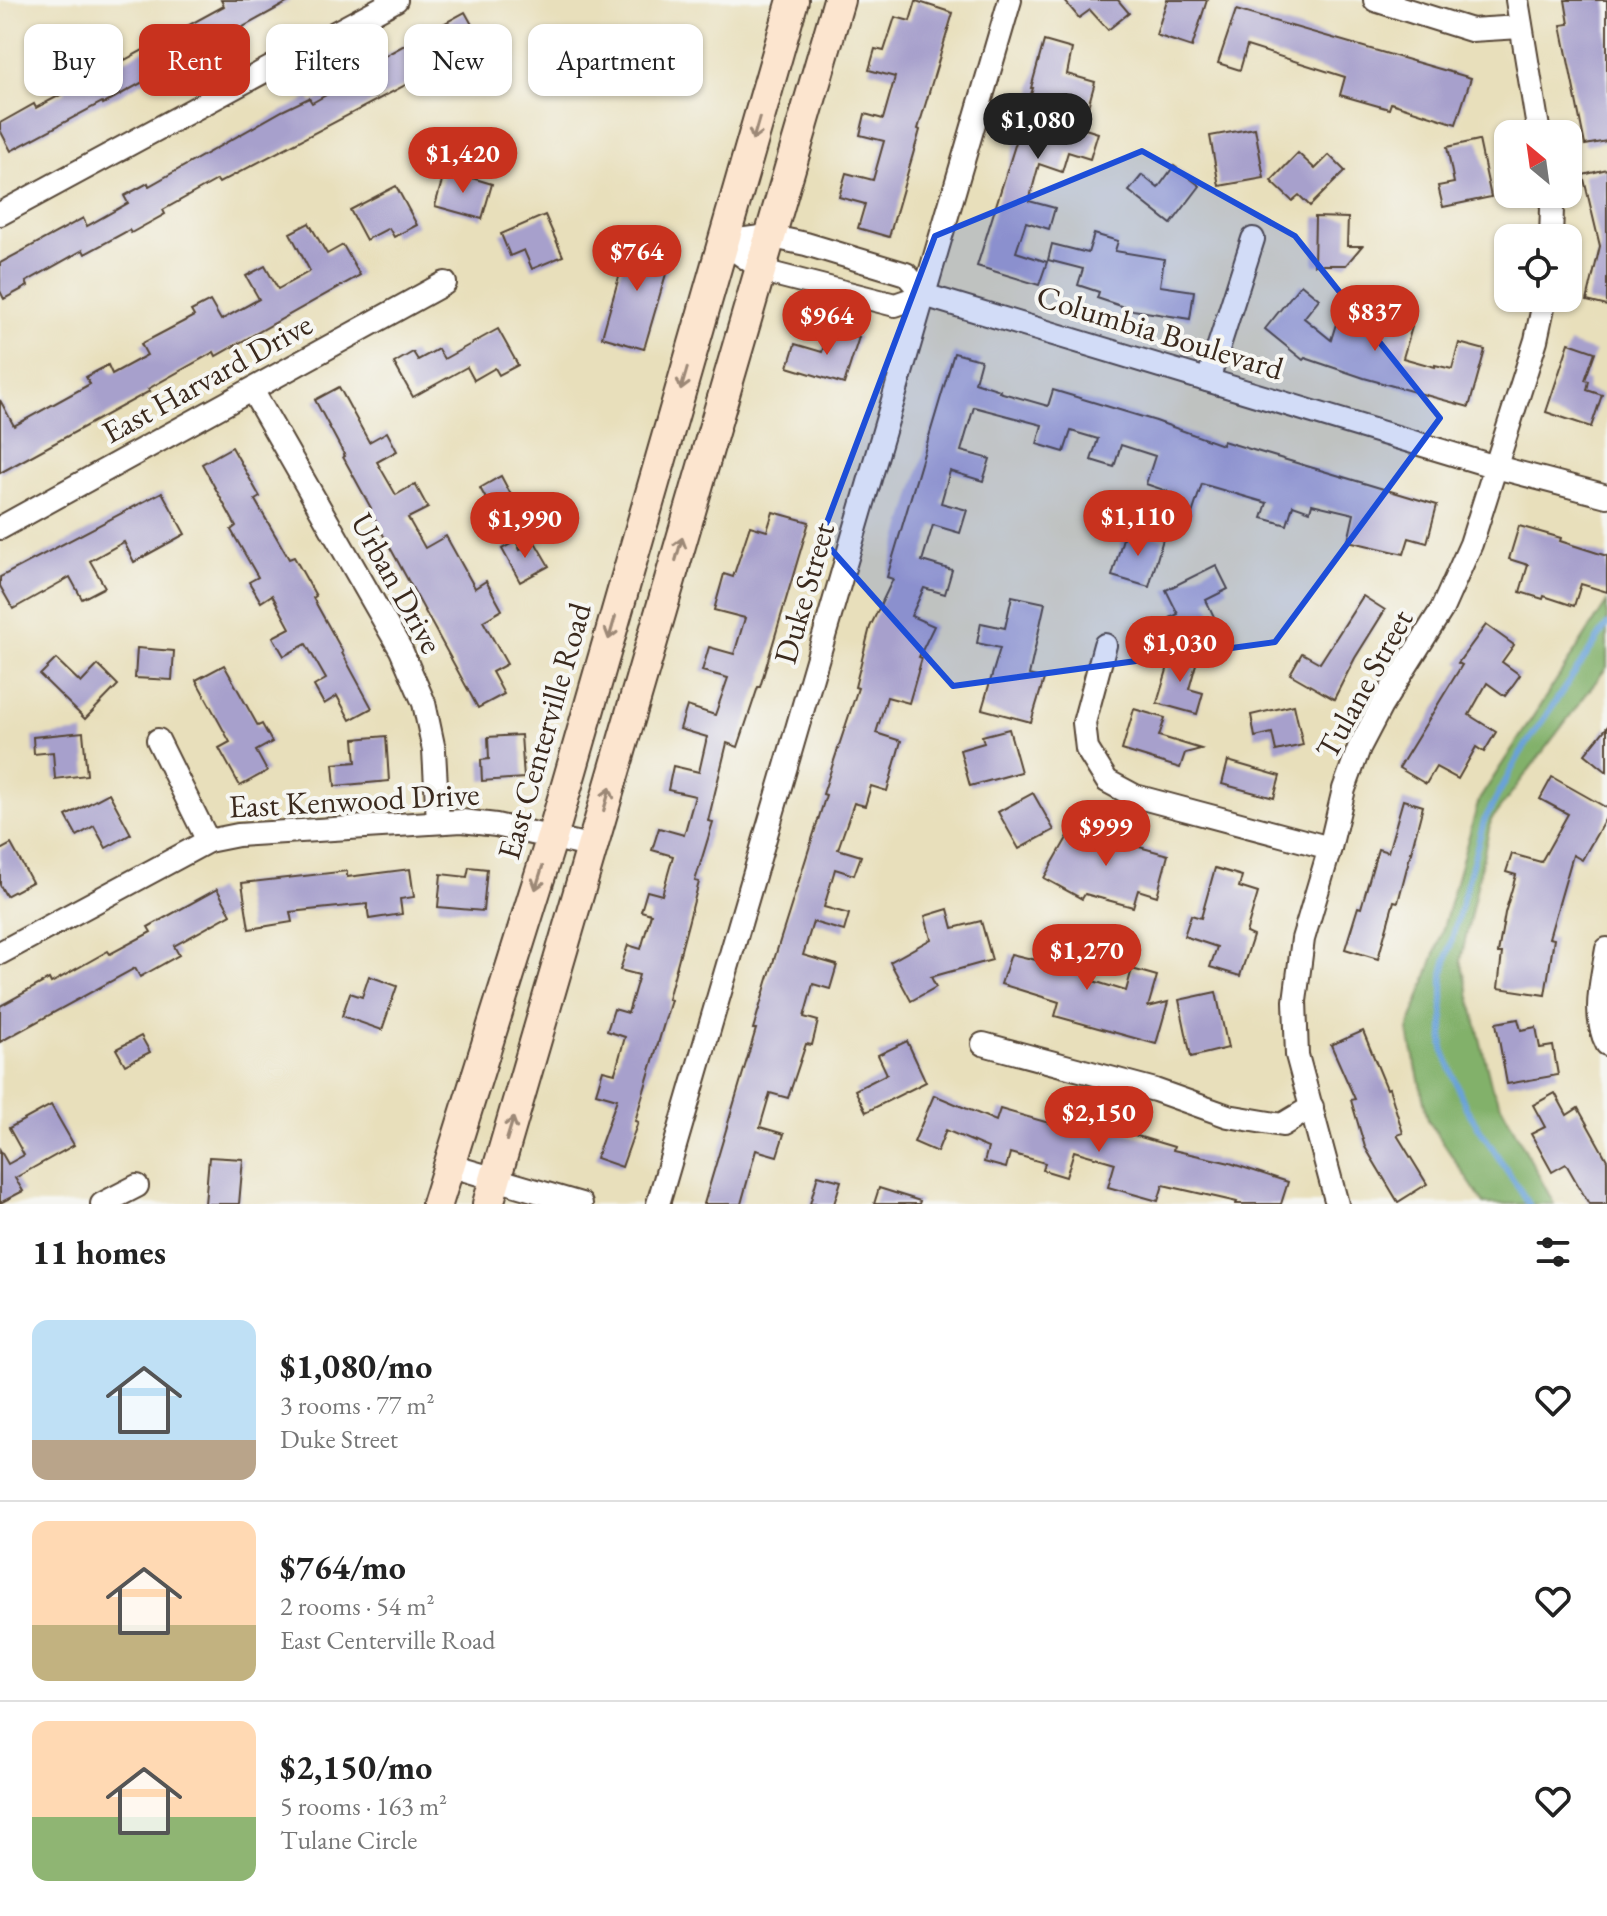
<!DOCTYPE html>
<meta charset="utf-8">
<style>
body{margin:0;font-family:"EB Garamond",serif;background:#f2f2f2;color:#222;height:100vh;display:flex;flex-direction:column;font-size:30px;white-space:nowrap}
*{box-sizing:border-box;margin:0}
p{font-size:26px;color:#767676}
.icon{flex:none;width:44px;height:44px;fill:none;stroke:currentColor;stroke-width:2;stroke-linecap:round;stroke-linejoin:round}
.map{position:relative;height:1204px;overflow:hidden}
.details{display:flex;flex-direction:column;background:#fff;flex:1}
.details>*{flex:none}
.guide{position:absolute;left:24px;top:24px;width:800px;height:72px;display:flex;gap:16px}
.needle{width:52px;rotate:331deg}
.fabs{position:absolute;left:1494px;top:120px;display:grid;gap:16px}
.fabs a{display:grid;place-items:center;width:88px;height:88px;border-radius:16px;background:#fff;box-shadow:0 2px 6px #0004;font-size:40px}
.price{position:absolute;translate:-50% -68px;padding:0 18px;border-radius:28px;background:#c8321e;color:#fff;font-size:26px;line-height:52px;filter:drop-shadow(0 2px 4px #0008)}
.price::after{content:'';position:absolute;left:50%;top:48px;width:24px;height:18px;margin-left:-12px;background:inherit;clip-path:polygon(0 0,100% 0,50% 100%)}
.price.current{background:#222;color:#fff}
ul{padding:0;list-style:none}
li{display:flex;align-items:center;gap:24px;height:200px;padding:0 32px}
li+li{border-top:2px solid #e0e0e0}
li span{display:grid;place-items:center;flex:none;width:224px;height:160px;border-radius:16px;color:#555}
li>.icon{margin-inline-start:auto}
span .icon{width:96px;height:96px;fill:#fffc;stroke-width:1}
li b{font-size:34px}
h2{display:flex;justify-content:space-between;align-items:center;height:96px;padding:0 32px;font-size:34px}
.tag{padding:0 28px;border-radius:16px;background:#fff;box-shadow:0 2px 6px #0004;font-size:28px;line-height:72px}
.tag.current{background:#c8321e;color:#fff}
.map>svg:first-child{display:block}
.forest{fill:#82b16a;stroke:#5e6e44;stroke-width:2}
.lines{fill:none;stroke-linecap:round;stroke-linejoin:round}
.stream{stroke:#69a2d8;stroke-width:6}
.building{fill:#a7a0cc}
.minor-casing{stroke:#554536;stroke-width:26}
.secondary-casing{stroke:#554536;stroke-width:34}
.minor{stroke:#fff;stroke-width:22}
.secondary{stroke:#fce5cf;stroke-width:30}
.oneway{stroke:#9c8876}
.marked{fill:#1d4ed8;fill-opacity:0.2;stroke:#1d4ed8;stroke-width:6;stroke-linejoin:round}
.labels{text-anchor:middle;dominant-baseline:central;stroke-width:8;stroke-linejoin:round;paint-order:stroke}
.street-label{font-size:32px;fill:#3b2a1e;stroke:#f6f6f2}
</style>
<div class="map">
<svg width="1607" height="1204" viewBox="0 0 1607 1204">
<rect width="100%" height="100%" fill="#f6f6f2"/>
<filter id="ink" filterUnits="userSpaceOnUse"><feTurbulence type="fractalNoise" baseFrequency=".0125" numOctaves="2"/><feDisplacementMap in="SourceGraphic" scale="16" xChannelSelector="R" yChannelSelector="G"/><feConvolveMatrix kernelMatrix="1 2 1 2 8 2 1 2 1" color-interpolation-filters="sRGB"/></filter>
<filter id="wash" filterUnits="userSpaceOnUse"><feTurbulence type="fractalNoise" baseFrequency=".006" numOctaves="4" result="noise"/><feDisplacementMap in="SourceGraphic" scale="32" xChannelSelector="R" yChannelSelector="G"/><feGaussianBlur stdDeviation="1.8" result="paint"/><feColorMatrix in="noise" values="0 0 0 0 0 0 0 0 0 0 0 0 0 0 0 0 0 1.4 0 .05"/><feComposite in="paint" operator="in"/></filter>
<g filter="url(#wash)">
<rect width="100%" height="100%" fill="#e8dfbb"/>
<polygon class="forest" points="1607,602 1607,667 1491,820 1461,960 1492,1088 1554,1204 1484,1204 1428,1120 1408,1030 1439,942 1479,800"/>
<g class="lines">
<polyline class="stream" points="1529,1204 1466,1108 1443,1049 1443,973 1484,821 1520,754 1607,625"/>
</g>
<g id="blocks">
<g class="building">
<polygon points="221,0 292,0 103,104 102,102 11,151 0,130 0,123 34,104 36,108 66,92 62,84 85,72 79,61 93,53 101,66 122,54 125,60 224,6"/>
<polygon points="1064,0 1118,0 1129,13 1108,30 1090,10 1079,18"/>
<polygon points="1167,0 1207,0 1192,47 1156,35"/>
<polygon points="1565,0 1607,0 1607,141 1585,145 1561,25 1569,24"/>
<polygon points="916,1 953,13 918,129 920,130 889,237 858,228 865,204 839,197 846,173 873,180 884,141 860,135 865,114 883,119 895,77 869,70 875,49 884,51 895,17 910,21"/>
<polygon points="1236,10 1471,78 1456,124 1391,103 1389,109 1340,95 1345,77 1247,46 1240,70 1218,63"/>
<polygon points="465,12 480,39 433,65 436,69 219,183 217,180 163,210 165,214 131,233 129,230 85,254 83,250 26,282 28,286 4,299 0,291 0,263 83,218 87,226 128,203 124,196 148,183 149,186 282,111 309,98 312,103 349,82 346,77"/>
<polygon points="1044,41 1072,49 1067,74 1095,82 1082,128 1098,133 1090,159 1068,152 1062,172 1039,164 1029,201 1055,208 1049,229 1026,222 1016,252 1047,262 1039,285 977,266 1033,88 1031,88"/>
<polygon points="1255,128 1264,178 1219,186 1210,136"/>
<polygon points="1479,140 1491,197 1443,207 1438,186 1454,183 1447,147"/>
<polygon points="1298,153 1315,169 1329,155 1345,171 1310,206 1299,195 1292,201 1271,181"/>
<polygon points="1174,166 1200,186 1171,224 1129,191 1142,175 1158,188"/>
<polygon points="1607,169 1607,306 1587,301 1600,246 1583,175"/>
<polygon points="445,170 492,184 482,219 435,206"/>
<polygon points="396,186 417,225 394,237 389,228 366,240 350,210"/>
<polygon points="545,215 563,256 532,269 524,250 510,256 501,234"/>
<polygon points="1315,217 1348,218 1347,246 1362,246 1346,265 1314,265"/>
<polygon points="309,223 327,254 343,245 360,275 216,356 214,352 148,389 150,391 0,473 0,400 14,426 90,384 86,377 108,365 112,374 147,355 141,344 194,316 191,311 210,301 221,320 259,299 246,276 265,266 278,289 310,271 290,233"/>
<polygon points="1094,234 1118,241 1115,251 1164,259 1160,286 1194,291 1190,319 1133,310 1097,298 1099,292 1078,285 1083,269 1048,260 1052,244 1088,253"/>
<polygon points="630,238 673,250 644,349 602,337"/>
<polygon points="1301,284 1319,299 1304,318 1331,340 1336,324 1358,331 1363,317 1387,325 1389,321 1412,327 1403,358 1435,367 1435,365 1452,369 1459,343 1485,350 1469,407 1364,378 1305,358 1303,360 1265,329"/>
<polygon points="829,328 859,337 844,384 788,367 795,344 822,352"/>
<polygon points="498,329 518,365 499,375 495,368 474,380 467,367 413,397 394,363 413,352 418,360 438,349 444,359"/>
<polygon points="1569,343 1595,352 1585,380 1589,381 1587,390 1602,395 1591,427 1546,412"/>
<polygon points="954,353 981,360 975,382 1000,390 999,392 1048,406 1053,390 1156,421 1222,445 1223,441 1437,505 1427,543 1409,538 1404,554 1348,541 1354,514 1312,504 1310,511 1293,505 1287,525 1262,518 1267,503 1202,484 1191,517 1168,509 1170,504 1163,501 1167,491 1146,484 1155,456 1121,445 1114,467 1091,460 1098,439 1071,431 1064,452 1037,444 1042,425 974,407 961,451 990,459 983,481 950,471 941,503 967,510 960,533 933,525 922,561 952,570 945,594 924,588 911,616 934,626 919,657 922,658 909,703 887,697 876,733 901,741 887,791 871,786 865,806 854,803 838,849 861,856 854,875 835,869 824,907 849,914 844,931 813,922 803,955 837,965 830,989 813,984 804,1017 818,1021 812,1045 806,1044 788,1098 770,1093 760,1127 784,1134 777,1156 756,1150 741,1204 704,1204 756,1029 753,1029 767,982 826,795 823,794 858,688 855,687 870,627 893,579 887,577"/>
<polygon points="339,387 369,442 387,432 397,451 377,462 396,495 415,484 428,508 408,518 425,548 446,536 475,588 486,581 502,610 483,621 507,664 492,672 504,694 478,708 369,509 371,508 343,457 345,456 315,400"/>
<polygon points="232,447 260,497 255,500 289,559 294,557 316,596 313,598 343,652 342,653 372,708 350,720 337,696 324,704 314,686 326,679 306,644 284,656 273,637 290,628 272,595 261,602 249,582 258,577 231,530 236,526 202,464"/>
<polygon points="501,476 517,506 497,518 480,488"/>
<polygon points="162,492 185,534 134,562 124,542 90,561 105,587 82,599 70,577 13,609 0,586 0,577"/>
<polygon points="773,512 809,522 760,687 758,687 738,747 727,743 708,821 713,822 695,881 699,882 668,999 671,1000 635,1121 638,1122 622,1167 596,1158 617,1099 596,1093 603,1070 615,1073 625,1037 607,1031 614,1009 628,1013 639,975 620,970 628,945 641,949 651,914 641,911 647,891 662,895 673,856 652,850 659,828 684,835 695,796 668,790 673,766 699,772 707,737 680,729 687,706 715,715 728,678 702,671 709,647 734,654 745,618 714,610 724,574 733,577 750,526 767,531"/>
<polygon points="1519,526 1561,538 1560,541 1607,556 1607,592 1581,584 1574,606 1544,596 1543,599 1520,592 1528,565 1509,559"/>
<polygon points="1126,528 1163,539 1149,587 1112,576"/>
<polygon points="516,541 520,550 535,542 549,566 520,582 502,549"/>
<polygon points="1216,565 1228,589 1206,600 1217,623 1181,642 1170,618 1178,614 1166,590"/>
<polygon points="1012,596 1045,603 1029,675 1044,679 1031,722 982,709 1000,648 977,643 981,623 1005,628"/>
<polygon points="1363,596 1385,610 1355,658 1334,699 1290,674 1302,653 1320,663"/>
<polygon points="1486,625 1514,645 1502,662 1520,675 1505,696 1487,683 1469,715 1496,732 1484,752 1476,747 1458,779 1436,767 1426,784 1399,768 1462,665 1458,663"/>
<polygon points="137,648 174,651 172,680 135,678"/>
<polygon points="1173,650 1198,657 1189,689 1203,693 1197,714 1157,703"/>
<polygon points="56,659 81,683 98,665 118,685 85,719 40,675"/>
<polygon points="224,665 258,726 262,724 272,742 256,751 267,771 240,786 219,748 230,742 196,680"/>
<polygon points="1294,705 1303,745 1276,751 1272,733 1255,737 1251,715"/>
<polygon points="1134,709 1165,718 1159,736 1201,749 1185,753 1180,768 1122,750"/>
<polygon points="1607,727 1607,772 1585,754"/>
<polygon points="1009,729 1021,772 970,786 960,750 984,743 982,736"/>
<polygon points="83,732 87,775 55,779 53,752 34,754 33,737"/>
<polygon points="521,735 524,778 482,781 481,760 489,759 488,737"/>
<polygon points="386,736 389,781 335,786 333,764 356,762 354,739"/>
<polygon points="1228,761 1280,776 1274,798 1222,784"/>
<polygon points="1552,777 1607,808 1607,816 1582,860 1573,855 1549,938 1554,939 1545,995 1498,988 1502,953 1498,953 1505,913 1516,875 1506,872 1512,854 1541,862 1568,814 1540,799"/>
<polygon points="109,793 131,834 106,848 94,826 77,836 66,816"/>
<polygon points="1033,793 1054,830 1019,849 998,812"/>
<polygon points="1403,800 1423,806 1398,902 1394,901 1378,959 1345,949 1358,907 1361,908 1378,849 1388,852"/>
<polygon points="1076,822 1123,849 1125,843 1168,855 1157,896 1138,890 1133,907 1085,894 1082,899 1044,878"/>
<polygon points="11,844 32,882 6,896 0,885 0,850"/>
<polygon points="469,867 487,869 483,911 438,907 441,874 467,877"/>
<polygon points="1215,868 1242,876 1239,887 1258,893 1246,933 1253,936 1240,976 1210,967 1217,947 1184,936 1191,915 1201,918"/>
<polygon points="410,869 414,897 400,899 402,914 369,919 367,904 290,912 292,922 249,929 242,883 347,871 347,877"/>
<polygon points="217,889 231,914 174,946 179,955 140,977 135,968 0,1042 0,1006 49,979 51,983 108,951 110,954 151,932 148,927"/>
<polygon points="948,909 953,928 981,921 992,960 931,977 936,987 911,1001 890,962 931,939 925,916"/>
<polygon points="1046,930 1069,937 1063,955 1095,965 1090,980 1126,991 1132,969 1157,976 1148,1007 1168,1002 1156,1044 1055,1016 1059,1002 1001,984 1011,954 1036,960"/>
<polygon points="369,976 397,986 382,1030 342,1016 350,993 362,997"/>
<polygon points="1216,992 1228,1048 1191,1057 1179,1000"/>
<polygon points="1518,1019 1521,1030 1536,1027 1540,1048 1553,1046 1558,1075 1507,1084 1496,1023"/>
<polygon points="1363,1031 1387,1089 1389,1088 1403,1133 1397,1135 1427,1184 1398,1202 1365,1147 1351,1100 1355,1099 1331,1045"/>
<polygon points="141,1036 150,1052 125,1065 116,1049"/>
<polygon points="907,1041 926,1082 866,1112 855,1090 887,1074 878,1055"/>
<polygon points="1555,1093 1567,1115 1578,1108 1607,1160 1607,1204 1589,1204 1566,1164 1552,1172 1531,1134 1545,1127 1533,1105"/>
<polygon points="934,1095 996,1121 1000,1109 1056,1125 1060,1113 1174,1147 1173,1150 1230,1163 1288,1182 1281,1204 1236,1204 1237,1202 1163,1185 1158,1201 1108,1187 1115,1163 1074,1151 1066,1177 1043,1170 1045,1163 1010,1153 1006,1168 984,1162 988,1148 946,1130 937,1152 914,1142"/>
<polygon points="51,1105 74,1145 15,1178 23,1191 0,1203 0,1150 8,1164 24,1155 9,1128"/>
<polygon points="209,1157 243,1159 239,1204 205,1204"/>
<polygon points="818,1175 841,1181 834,1204 810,1204"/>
<polygon points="879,1188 920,1201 919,1204 874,1204"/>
</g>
</g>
</g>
<g filter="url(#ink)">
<use href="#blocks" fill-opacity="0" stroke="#554536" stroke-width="2"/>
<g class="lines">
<defs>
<g id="minor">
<polyline points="1375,0 1471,30 1521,27"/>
<polyline points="1517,0 1539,134"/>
<polyline points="1550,194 1552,208 1551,238"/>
<polyline points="0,214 396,0"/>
<polygon points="768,236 806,244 906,274 924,295 895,305 766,272 723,242"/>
<polyline points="924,295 1496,467 1607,496"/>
<polyline points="1208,380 1253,239"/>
<polyline points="252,390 401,650 424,703 434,750 438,822"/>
<polyline points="0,528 445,283"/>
<polyline points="1105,645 1084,723 1087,749 1107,781 1135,796 1330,848"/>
<polyline points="158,740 208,841"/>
<path d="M1607,949C1602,979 1592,1016 1607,1044"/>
<polyline points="0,953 208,841 238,835 462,821 496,825 594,847"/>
<polyline points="983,1044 1155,1090 1228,1116 1282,1125 1312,1107"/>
<polyline points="448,1165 581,1204"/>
<polyline points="102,1204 137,1186"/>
<polyline points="658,1204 1010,0"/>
<polyline points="1337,1204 1297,1055 1295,1001 1303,939 1330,848 1344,789 1359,748 1381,706 1442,609 1471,544 1536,340 1545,298"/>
</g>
<g id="secondary">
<polyline points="437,1204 552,837 793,0"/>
<polyline points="488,1204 839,0"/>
</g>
</defs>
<use href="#minor" class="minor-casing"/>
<use href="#secondary" class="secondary-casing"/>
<use href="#minor" class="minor"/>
<use href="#secondary" class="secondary"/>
</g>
<defs><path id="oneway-shaft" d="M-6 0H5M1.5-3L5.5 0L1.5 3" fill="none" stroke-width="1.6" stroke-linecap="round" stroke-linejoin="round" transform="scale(2)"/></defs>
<g class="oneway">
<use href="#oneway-shaft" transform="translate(756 129) rotate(106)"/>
<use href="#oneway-shaft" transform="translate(684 379) rotate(106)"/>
<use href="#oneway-shaft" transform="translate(679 549) rotate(-74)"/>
<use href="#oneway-shaft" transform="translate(612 628) rotate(106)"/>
<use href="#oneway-shaft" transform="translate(607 799) rotate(-74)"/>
<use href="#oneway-shaft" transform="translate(539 878) rotate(107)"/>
<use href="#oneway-shaft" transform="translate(510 1129) rotate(-73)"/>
</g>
</g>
<path class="marked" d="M1142,151L1295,236L1440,418L1275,642L953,686L821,538L935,236Z"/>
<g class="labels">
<g class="street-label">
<text transform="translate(1160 332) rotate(17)">Columbia Boulevard</text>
<text transform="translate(207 378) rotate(-29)">East Harvard Drive</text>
<text transform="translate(397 583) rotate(61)">Urban Drive</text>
<text transform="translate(804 593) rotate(-74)">Duke Street</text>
<text transform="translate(1364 684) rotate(-61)">Tulane Street</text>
<text transform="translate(544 731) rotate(-74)">East Centerville Road</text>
<text transform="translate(354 800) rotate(-3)">East Kenwood Drive</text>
</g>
</g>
</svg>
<div class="fabs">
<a><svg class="needle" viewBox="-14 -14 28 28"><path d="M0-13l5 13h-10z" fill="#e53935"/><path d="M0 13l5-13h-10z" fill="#767676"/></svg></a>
<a><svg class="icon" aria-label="locate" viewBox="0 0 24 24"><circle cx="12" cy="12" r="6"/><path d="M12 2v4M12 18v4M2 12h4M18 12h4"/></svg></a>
</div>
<b class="price current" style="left:1038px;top:161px">$1,080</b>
<b class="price" style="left:463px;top:195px">$1,420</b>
<b class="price" style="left:637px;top:293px">$764</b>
<b class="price" style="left:1375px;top:353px">$837</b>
<b class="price" style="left:827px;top:357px">$964</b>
<b class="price" style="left:1138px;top:558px">$1,110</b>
<b class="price" style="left:525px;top:560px">$1,990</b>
<b class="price" style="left:1180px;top:684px">$1,030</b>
<b class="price" style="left:1106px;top:868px">$999</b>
<b class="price" style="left:1087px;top:992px">$1,270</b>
<b class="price" style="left:1099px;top:1154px">$2,150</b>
<div class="guide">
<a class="tag">Buy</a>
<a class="tag current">Rent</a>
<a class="tag">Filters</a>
<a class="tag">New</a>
<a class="tag">Apartment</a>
</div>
</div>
<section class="details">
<h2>11 homes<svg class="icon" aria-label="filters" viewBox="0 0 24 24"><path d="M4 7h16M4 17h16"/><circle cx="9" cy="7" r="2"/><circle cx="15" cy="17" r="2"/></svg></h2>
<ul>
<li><span style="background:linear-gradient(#bfe0f5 75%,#b9a48a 0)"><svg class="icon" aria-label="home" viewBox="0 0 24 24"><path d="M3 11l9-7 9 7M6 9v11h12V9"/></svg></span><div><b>$1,080/mo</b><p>3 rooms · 77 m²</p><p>Duke Street</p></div><svg class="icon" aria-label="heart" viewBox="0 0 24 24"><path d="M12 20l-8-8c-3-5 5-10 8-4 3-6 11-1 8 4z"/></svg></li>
<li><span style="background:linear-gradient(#ffd9b3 65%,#c2b280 0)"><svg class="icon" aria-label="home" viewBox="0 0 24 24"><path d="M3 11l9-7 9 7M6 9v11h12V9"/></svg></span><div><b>$764/mo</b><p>2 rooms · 54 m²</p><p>East Centerville Road</p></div><svg class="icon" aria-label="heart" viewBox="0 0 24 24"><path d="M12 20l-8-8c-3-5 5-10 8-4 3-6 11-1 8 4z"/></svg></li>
<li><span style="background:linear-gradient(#ffd9b3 60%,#8fb573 0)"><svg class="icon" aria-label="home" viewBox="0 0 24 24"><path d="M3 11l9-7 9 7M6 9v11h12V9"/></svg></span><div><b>$2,150/mo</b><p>5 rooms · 163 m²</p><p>Tulane Circle</p></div><svg class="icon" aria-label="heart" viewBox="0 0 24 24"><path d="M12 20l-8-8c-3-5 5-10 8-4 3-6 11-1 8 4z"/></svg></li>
</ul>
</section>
